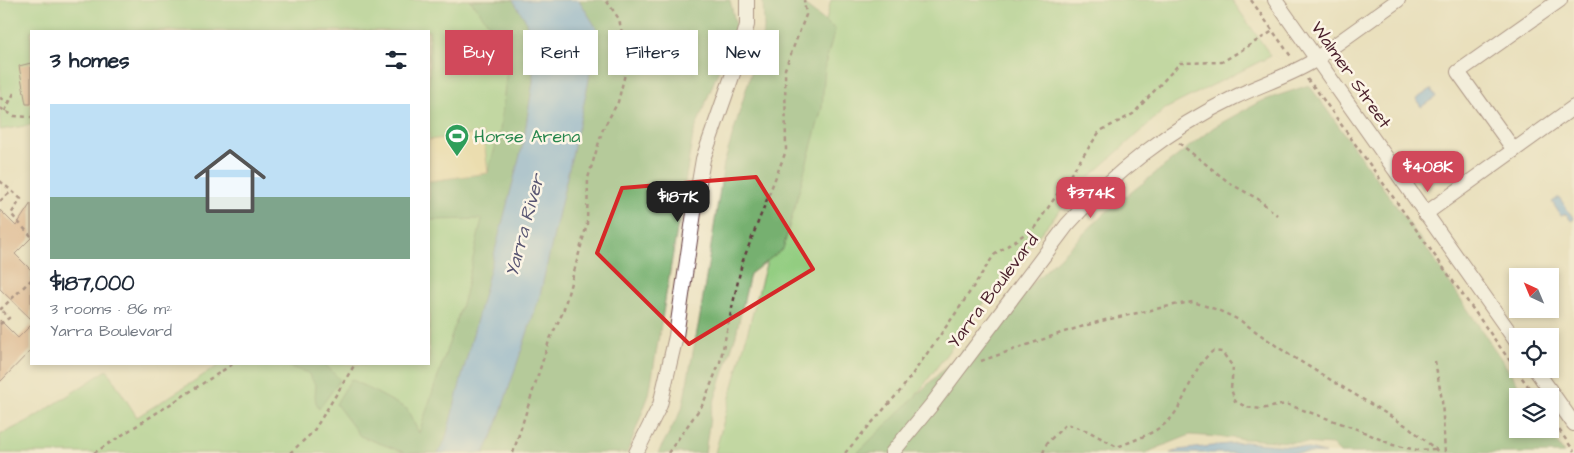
<!DOCTYPE html>
<meta charset="utf-8">
<style>
body{margin:0;font-family:"Architects Daughter",sans-serif;background:#f6f6f7;color:#1f2937;height:100vh;display:flex;flex-direction:column;font-size:19px;white-space:nowrap}
*{box-sizing:border-box;margin:0}
p{font-size:16px;color:#747a83}
.icon{flex:none;width:28px;height:28px;fill:none;stroke:currentColor;stroke-width:2;stroke-linecap:round;stroke-linejoin:round}
.map{position:relative;flex:1;overflow:hidden}
.side{position:absolute;left:30px;top:30px;width:400px;height:335px;display:flex;flex-direction:column;background:#fff;border-radius:0px;box-shadow:0 2px 8px #0003}
.side>*{flex:none}
.top-card{position:absolute;left:445px;top:30px;width:475px;height:45px;display:flex;gap:10px}
.needle{width:32px;rotate:316deg}
.controls{position:absolute;left:1509px;top:268px;display:grid;gap:10px}
.controls a{display:grid;place-items:center;width:50px;height:50px;border-radius:0px;background:#fff;box-shadow:0 2px 8px #0003;font-size:25px}
.price{position:absolute;translate:-50% -42px;padding:0 11px;border-radius:10px;background:#d1495b;color:#fff;font-size:16px;line-height:32px;filter:drop-shadow(0 1px 2px #0008)}
.price::after{content:'';position:absolute;left:50%;top:30px;width:15px;height:11px;margin-left:-8px;background:inherit;clip-path:polygon(0 0,100% 0,50% 100%)}
.price.active{background:#222;color:#fff}
ul{padding:0;list-style:none}
li{display:grid;align-content:center;gap:10px;height:265px;padding:0 20px}
li+li{border-top:1px solid #e0e1e3}
li span{display:grid;place-items:center;height:155px;border-radius:0px;color:#555}
li>.icon{margin-inline-start:auto}
span .icon{width:90px;height:90px;fill:#fffc;stroke-width:1}
li b{font-size:21px}
h2{display:flex;justify-content:space-between;align-items:center;height:60px;padding:0 20px;font-size:21px}
.pill{padding:0 18px;border-radius:0px;background:#fff;box-shadow:0 2px 8px #0003;font-size:18px;line-height:45px}
.pill.active{background:#d1495b;color:#fff}
.map>svg:first-child{display:block}
.green{fill:#93cd81;stroke:#6e7656}
.forest{fill:#76b06f;stroke:#60684d}
.sand{fill:#eeda9e;stroke:#9c7c64}
.water{fill:#6da7dd;stroke:#5c6384}
.building{fill:#d69369}
.lines{fill:none;stroke-linecap:round;stroke-linejoin:round}
.minor-casing{stroke:#623c41;stroke-width:16}
.path{stroke:#623c41;stroke-width:2.5;stroke-dasharray:4 4;stroke-linecap:butt}
.minor{stroke:#fff;stroke-width:14}
.marked{fill:none;stroke:#d62828;stroke-width:4;stroke-linejoin:round}
.labels{text-anchor:middle;dominant-baseline:central;stroke-width:5;stroke-linejoin:round;paint-order:stroke}
.street-label{font-size:18px;fill:#4a1f2b;stroke:#fcf5e5}
.leisure-label{font-size:18px;fill:#27864d;stroke:#fcf5e5;text-anchor:start}
.water-label{font-size:19px;font-style:italic;fill:#585572;stroke:#fcf5e5}
</style>
<div class="map">
<svg width="1574" height="453" viewBox="0 0 1574 453">
<rect width="100%" height="100%" fill="#fcf5e5"/>
<filter id="ink" filterUnits="userSpaceOnUse"><feTurbulence type="fractalNoise" baseFrequency=".02" numOctaves="2"/><feDisplacementMap in="SourceGraphic" scale="10" xChannelSelector="R" yChannelSelector="G"/><feConvolveMatrix kernelMatrix="1 2 1 2 8 2 1 2 1" color-interpolation-filters="sRGB"/></filter>
<filter id="wash" filterUnits="userSpaceOnUse"><feTurbulence type="fractalNoise" baseFrequency=".0096" numOctaves="4" result="noise"/><feDisplacementMap in="SourceGraphic" scale="20" xChannelSelector="R" yChannelSelector="G"/><feGaussianBlur stdDeviation="1.12" result="paint"/><feColorMatrix in="noise" values="0 0 0 0 0 0 0 0 0 0 0 0 0 0 0 0 0 1.4 0 .05"/><feComposite in="paint" operator="in"/></filter>
<g filter="url(#wash)">
<rect width="100%" height="100%" fill="#eae0bd"/>
<g class="green">
<polygon points="0,0 513,0 525,19 438,453 0,453 0,435 32,419 107,370 137,417 221,364 429,364 429,31 31,31 31,125 0,130"/>
<polygon points="831,0 1232,0 1271,56 1165,109 1085,181 1003,277 910,404 871,453 715,453 779,216"/>
</g>
<g class="forest">
<polygon points="470,0 513,0 515,2 525,19 533,48 533,82 523,144 445,442 438,453 406,453 360,436 336,404 351,379 407,409 419,433 464,298 482,219 429,220 429,181 488,172 500,131 509,49"/>
<polygon points="579,0 730,0 736,26 693,135 649,395 627,453 484,453 494,432 540,295 588,85 597,29"/>
<polygon points="763,0 798,0 835,29 825,65 822,108 783,249 750,274 736,335 711,411 705,453 658,453 682,409 700,316 724,164 764,29"/>
<polygon points="1309,85 1423,243 1526,396 1518,396 1518,429 1548,429 1564,453 1340,453 1332,445 1190,435 1145,453 857,453 1106,212 1214,127 1259,102"/>
<path d="M286,364H325L340,380L319,409C314,401 315,395 316,386L308,373L287,366Z"/>
</g>
<polygon class="sand" points="483,133 488,173 429,181 429,140"/>
<g class="water">
<polygon points="513,0 579,0 597,29 588,85 540,295 494,432 484,453 438,453 445,441 523,144 533,82 533,48 525,19"/>
<polygon points="1431,89 1436,97 1421,107 1416,99"/>
<polygon points="1559,197 1574,219 1571,221 1566,214 1561,216 1552,202"/>
<polygon points="1244,442 1300,447 1325,453 1170,453 1179,450"/>
</g>
<g id="blocks">
<g class="building">
<polygon points="31,63 31,104 26,104 19,66"/>
<polygon points="31,203 31,238 15,254 31,270 31,319 0,289 0,210 16,226"/>
<polygon points="0,320 18,338 31,325 31,350 0,382"/>
</g>
</g>
</g>
<g filter="url(#ink)">
<use href="#blocks" fill-opacity="0" stroke="#623c41" stroke-width="1"/>
<g class="lines">
<defs>
<g id="minor">
<polyline points="1275,0 1518,344"/>
<polyline points="1514,150 1458,72 1560,0"/>
<polyline points="1425,214 1574,107"/>
<polyline points="1535,369 1574,424"/>
<polyline points="636,453 660,405 676,336 695,206 703,159 736,65 747,25 747,0"/>
<path d="M892,453L933,403L1067,225C1112,174 1172,127 1233,98C1259,85 1286,77 1310,63L1398,0"/>
</g>
</defs>
<use href="#minor" class="minor-casing"/>
<g class="path">
<polyline points="1251,0 1292,58"/>
<polyline points="1307,79 1318,92 1535,396"/>
<polyline points="0,98 9,102"/>
<polyline points="0,108 14,116 31,117"/>
<polyline points="5,111 15,91"/>
<polyline points="1179,143 1231,184 1258,199 1277,215"/>
<polyline points="0,181 21,199 11,214 31,236"/>
<polyline points="0,201 12,191"/>
<polyline points="0,308 1,309 31,280"/>
<polyline points="0,324 9,318 1,309"/>
<polyline points="981,361 1064,332 1101,321 1174,305 1193,302 1218,310 1241,321 1288,354 1410,428 1440,453"/>
<polyline points="1435,361 1442,400 1445,453"/>
<polyline points="1550,417 1574,451"/>
<polyline points="94,453 233,364"/>
<polyline points="290,453 313,432 355,364"/>
<polyline points="513,453 549,341 563,312 587,224 588,178 603,129 618,102 628,62 619,19 606,0"/>
<polyline points="668,453 703,404 720,362 742,263 786,151 785,69 806,15 804,0"/>
<polyline points="845,453 901,390 958,310 994,255 1035,227 1100,131 1133,114 1180,63 1222,62 1273,31"/>
<path d="M1043,453L1047,443L1066,424L1088,431L1117,447C1133,441 1161,431 1172,417C1189,396 1191,368 1213,351L1222,352L1233,367L1231,389L1235,401L1246,407L1261,409L1286,404L1357,429L1393,445L1417,450L1435,449"/>
</g>
<use href="#minor" class="minor"/>
</g>
</g>
<path d="M0 0H1574V453H0ZM756,177L813,269L689,344L597,253L622,188Z" fill="#eae0bd" fill-opacity=".55" fill-rule="evenodd"/>
<path class="marked" d="M756,177L813,269L689,344L597,253L622,188Z"/>
<defs>
<symbol id="stadium-pin" viewBox="-11 -11 22 30"><path d="M0 17L-7.5 6A9.5 9.5 0 1 1 7.5 6Z" fill="#2e9e5b" stroke="#fcf5e5"/><path d="M0-5a6.5 5 0 1 0 0 10a6.5 5 0 1 0 0-10ZM-3.5-1.8h7v3.6h-7Z" fill="#fff"/></symbol>
</defs>
<g fill-rule="evenodd">
<use href="#stadium-pin" x="443" y="122" width="28" height="38"/>
</g>
<g class="labels">
<g class="street-label">
<text transform="translate(1351 75) rotate(55)">Walmer Street</text>
<text transform="translate(993 291) rotate(-53)">Yarra Boulevard</text>
</g>
<g class="leisure-label">
<text x="474" y="136">Horse Arena</text>
</g>
<g class="water-label">
<text transform="translate(525 226) rotate(-75)">Yarra River</text>
</g>
</g>
</svg>
<div class="controls">
<a><svg class="needle" viewBox="-14 -14 28 28"><path d="M0-13l5 13h-10z" fill="#e53935"/><path d="M0 13l5-13h-10z" fill="#747a83"/></svg></a>
<a><svg class="icon" aria-label="locate" viewBox="0 0 24 24"><circle cx="12" cy="12" r="6"/><path d="M12 2v4M12 18v4M2 12h4M18 12h4"/></svg></a>
<a><svg class="icon" aria-label="layers" viewBox="0 0 24 24"><path d="M12 4l9 5-9 5-9-5zM3 14l9 5 9-5"/></svg></a>
</div>
<b class="price" style="left:1428px;top:193px">$408K</b>
<b class="price" style="left:1091px;top:219px">$374K</b>
<b class="price active" style="left:678px;top:223px">$187K</b>
<div class="top-card">
<a class="pill active">Buy</a>
<a class="pill">Rent</a>
<a class="pill">Filters</a>
<a class="pill">New</a>
</div>
<section class="side">
<h2>3 homes<svg class="icon" aria-label="filters" viewBox="0 0 24 24"><path d="M4 7h16M4 17h16"/><circle cx="9" cy="7" r="2"/><circle cx="15" cy="17" r="2"/></svg></h2>
<ul>
<li><span style="background:linear-gradient(#bfe0f5 60%,#7fa58c 0)"><svg class="icon" aria-label="home" viewBox="0 0 24 24"><path d="M3 11l9-7 9 7M6 9v11h12V9"/></svg></span><div><b>$187,000</b><p>3 rooms · 86 m²</p><p>Yarra Boulevard</p></div></li>
</ul>
</section>
</div>
